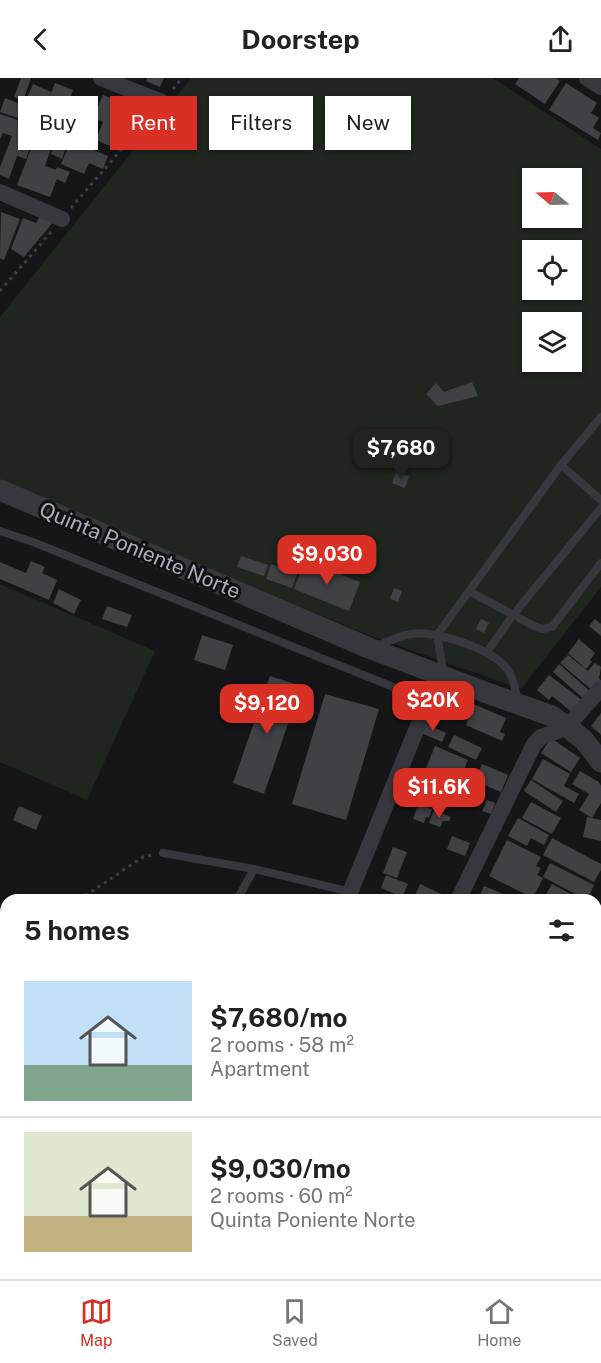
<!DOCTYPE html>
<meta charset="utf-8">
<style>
body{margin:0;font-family:"Public Sans",sans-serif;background:#f2f2f2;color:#222;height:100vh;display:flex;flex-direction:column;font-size:22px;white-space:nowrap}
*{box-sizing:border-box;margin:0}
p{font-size:20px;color:#767676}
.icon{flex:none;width:33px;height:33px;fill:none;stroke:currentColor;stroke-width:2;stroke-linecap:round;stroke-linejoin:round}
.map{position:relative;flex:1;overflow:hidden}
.side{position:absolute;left:0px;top:816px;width:602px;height:386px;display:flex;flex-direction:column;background:#fff;border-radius:18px 18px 0 0;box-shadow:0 2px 4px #0004}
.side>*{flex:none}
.hud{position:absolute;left:18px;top:18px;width:566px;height:54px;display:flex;gap:12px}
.needle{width:39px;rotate:289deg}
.controls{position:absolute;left:522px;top:90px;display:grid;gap:12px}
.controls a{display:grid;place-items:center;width:60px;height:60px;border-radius:0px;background:#fff;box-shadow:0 2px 4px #0004;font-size:30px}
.price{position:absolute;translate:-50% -51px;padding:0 14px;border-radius:12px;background:#d93025;color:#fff;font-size:20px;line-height:39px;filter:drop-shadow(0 2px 3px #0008)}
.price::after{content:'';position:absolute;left:50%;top:36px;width:18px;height:14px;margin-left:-9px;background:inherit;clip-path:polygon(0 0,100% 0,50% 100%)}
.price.current{background:#222;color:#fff}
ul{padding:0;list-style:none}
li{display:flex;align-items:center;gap:18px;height:150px;padding:0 24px}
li+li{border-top:2px solid #e0e0e0}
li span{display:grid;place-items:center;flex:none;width:168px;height:120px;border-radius:0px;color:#555}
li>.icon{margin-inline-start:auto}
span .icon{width:72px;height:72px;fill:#fffc;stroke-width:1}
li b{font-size:26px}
h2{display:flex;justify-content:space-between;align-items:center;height:72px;padding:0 24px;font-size:26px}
.tag{padding:0 21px;border-radius:0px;background:#fff;box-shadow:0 2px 4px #0004;font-size:21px;line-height:54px}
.tag.current{background:#d93025;color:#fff}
header{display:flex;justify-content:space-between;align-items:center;height:78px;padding:0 24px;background:#fff;font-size:27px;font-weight:700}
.dock{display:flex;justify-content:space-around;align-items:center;height:84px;border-top:2px solid #e0e0e0;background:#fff;font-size:16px;color:#767676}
.dock a{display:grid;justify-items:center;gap:3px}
.dock .current{color:#d93025}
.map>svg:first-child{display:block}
.green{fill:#1e261f;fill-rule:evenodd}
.building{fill:#404145}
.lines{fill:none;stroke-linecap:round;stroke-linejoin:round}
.path{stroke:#3d3f44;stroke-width:3;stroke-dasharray:3 4.5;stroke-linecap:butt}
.service{stroke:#37383d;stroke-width:8}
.minor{stroke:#37383d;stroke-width:16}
.tertiary{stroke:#37383d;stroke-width:21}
.labels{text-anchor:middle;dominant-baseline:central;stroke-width:6;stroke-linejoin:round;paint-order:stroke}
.street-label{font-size:21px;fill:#a8adb8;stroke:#111113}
</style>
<header><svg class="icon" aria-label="back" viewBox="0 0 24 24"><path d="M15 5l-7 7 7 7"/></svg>Doorstep<svg class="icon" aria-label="share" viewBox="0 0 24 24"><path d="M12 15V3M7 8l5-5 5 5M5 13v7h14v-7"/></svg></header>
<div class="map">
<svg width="601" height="1201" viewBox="0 0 601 1201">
<rect width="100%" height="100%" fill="#161618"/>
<g class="green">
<path d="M191,0H493L601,71V509L521,611L368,557L0,404V239ZM532,100H572V140H532ZM532,172H572V212H532ZM532,244H572V284H532Z"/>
<polygon points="0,506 155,573 87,722 0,684"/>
</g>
<g class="building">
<polygon points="21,0 31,0 23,23 14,19"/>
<polygon points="147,0 164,0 160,9 146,3"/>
<polygon points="519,0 556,0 560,3 545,26 515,6"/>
<polygon points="55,5 73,12 55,58 45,54 51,41 42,38"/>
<polygon points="566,5 597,25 591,35 599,40 593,50 601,55 598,62 549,32"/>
<polygon points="33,6 51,14 37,47 28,44 30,40 20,36"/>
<polygon points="103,17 122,24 116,39 123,42 112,69 96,62 103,44 93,40"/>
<polygon points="5,20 23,27 18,40 0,34"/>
<polygon points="66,34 73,37 65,60 57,57"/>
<polygon points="0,36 18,42 17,46 37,52 26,81 17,78 9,101 0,97 0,89 12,58 3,55 0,61"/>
<polygon points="38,53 55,60 45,88 56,92 57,89 70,94 65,105 57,101 50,119 17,107"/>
<polygon points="77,56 92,62 88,70 108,78 103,91 89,85 84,96 61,86 71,63 74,64"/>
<polygon points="57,60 68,63 62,81 51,76"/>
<polygon points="1,134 20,141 4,182 0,180"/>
<polygon points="40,138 54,143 24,179 11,171 23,140 36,145"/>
<polygon points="472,304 478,318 438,328 426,316 436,305 444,314"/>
<polygon points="396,394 409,398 405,410 392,405"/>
<polygon points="241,478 268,487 264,498 237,489"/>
<polygon points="305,482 360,504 349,533 294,511"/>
<polygon points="31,483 45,489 42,495 57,502 49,522 0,501 0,484 26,495"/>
<polygon points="271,486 297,496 292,510 266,501"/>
<polygon points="394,510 402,513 398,524 390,521"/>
<polygon points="59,511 81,522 74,536 53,525"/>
<polygon points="107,528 132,537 127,549 102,541"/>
<polygon points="481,541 489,545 484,555 476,551"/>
<polygon points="595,541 601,546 601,558 589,548"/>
<polygon points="202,557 233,567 225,592 194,582"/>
<polygon points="579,561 595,575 590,582 592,584 586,591 568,575"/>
<polygon points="568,577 588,593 595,585 601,589 599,600 601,603 593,613 560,585"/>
<polygon points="559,586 592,615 585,622 553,594"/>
<polygon points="549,597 583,623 573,635 552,618 549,622 537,612"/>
<polygon points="270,598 301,608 264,716 233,705"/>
<polygon points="325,616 379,631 346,742 292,726"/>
<polygon points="471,625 506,640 500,654 505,656 502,663 466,647 469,639 466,637"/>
<polygon points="601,635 601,657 591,648"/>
<polygon points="424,645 446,655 442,664 419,654"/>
<polygon points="454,657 482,670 476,682 448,669"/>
<polygon points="551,660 580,680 571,694 541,675"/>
<polygon points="435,668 468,682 453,717 421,703"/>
<polygon points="543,681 570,696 564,708 579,716 574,725 532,701"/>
<polygon points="482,686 508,697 501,714 475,703"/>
<polygon points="580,693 599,704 601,708 601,725 592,740 579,732 589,716 572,706"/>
<polygon points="531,702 563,723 556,734 524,713"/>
<polygon points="427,709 450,719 444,733 421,723"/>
<polygon points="487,722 495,725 491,736 482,733"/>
<polygon points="531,724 561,740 552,756 522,740"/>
<polygon points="418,726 432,731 429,740 426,739 424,745 413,741"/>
<polygon points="19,728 42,738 36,752 13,742"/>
<polygon points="434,732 451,739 449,743 443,743 440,749 429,745"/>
<polygon points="587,739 601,742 601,763 583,759"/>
<polygon points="518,740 549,757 544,767 531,760 527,768 508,758"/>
<polygon points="452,758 470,765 465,778 447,771"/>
<polygon points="552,760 601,786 601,792 594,804 543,777"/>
<polygon points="507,762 541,779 536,788 541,790 537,797 543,800 533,820 489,798"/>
<polygon points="393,769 407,774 397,800 383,795"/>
<polygon points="550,785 594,807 587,822 543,799"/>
<polygon points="386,797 408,806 402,819 381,810"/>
<polygon points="420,806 450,820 449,822 413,822"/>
<polygon points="552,806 582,822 543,822"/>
<polygon points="484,808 511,819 509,822 478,822"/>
<polygon points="601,892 601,932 596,928 596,907"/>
<polygon points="6,1043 6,1139 0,1139 0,1044"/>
<polygon points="596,1065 601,1068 601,1078 596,1089"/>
<polygon points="596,1115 601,1117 601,1136 596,1148"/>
<polygon points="222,1196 256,1196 258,1197 256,1201 232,1201"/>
<polygon points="291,1196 309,1196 318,1201 287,1201"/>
<polygon points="313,1196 343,1196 339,1201 323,1201"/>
<polygon points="358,1196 377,1196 375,1201 370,1201"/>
<polygon points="382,1196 388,1196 402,1201 380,1201"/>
<polygon points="441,1196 480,1196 477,1201 438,1201"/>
<polygon points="484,1196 512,1196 526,1201 484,1201 482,1200"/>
<polygon points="517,1196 539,1196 536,1201"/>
</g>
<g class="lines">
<g class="path">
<polyline points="173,11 182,0"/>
<polyline points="71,130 151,37"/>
<polyline points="0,213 52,153"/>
<polyline points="79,822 143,779 152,777"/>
<polyline points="0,886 6,880"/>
</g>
<g class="service">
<polyline points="561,387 601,422"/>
<polyline points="0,453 33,464 428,623"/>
<polyline points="469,513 532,547 542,551 552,549 601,485"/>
<path d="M376,568C387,564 399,558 411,556C436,552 493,571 508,592C514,601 515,612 518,623"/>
<polyline points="487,574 513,537 601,430"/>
<polyline points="444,598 437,557 561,387 601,339"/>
<polyline points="163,775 254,791 351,814"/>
<polyline points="237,822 254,791"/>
</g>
<g class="minor">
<polyline points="101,0 162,24"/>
<polyline points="587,0 601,9"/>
<polyline points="0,114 62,141"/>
<polyline points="347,822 428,623 444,598"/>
<polyline points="458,822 534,666 541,659 566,650 601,610"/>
<polyline points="181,1201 183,1196"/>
<polyline points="278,1201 281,1196"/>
<polyline points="423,1201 425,1196"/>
</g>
<g class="tertiary">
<polyline points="0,412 369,570 490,616 552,638 583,661 601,684"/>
<polyline points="596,853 601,837"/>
<polyline points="596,980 601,986"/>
<polyline points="593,1201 601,1190"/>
</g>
</g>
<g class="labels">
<g class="street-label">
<text transform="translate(140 472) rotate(23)">Quinta Poniente Norte</text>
</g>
</g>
</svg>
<div class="controls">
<a><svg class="needle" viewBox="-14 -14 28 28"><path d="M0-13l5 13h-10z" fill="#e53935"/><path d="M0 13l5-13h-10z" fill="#767676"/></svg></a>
<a><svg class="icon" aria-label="locate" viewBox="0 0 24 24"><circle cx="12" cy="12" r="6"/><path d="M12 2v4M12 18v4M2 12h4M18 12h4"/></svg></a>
<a><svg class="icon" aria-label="layers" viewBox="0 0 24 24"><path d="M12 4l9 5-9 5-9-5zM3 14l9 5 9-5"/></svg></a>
</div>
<b class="price current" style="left:401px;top:402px">$7,680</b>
<b class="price" style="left:327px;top:508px">$9,030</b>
<b class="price" style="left:433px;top:654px">$20K</b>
<b class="price" style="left:267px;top:657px">$9,120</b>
<b class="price" style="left:439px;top:741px">$11.6K</b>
<div class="hud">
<a class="tag">Buy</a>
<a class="tag current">Rent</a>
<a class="tag">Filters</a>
<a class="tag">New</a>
</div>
<section class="side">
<h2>5 homes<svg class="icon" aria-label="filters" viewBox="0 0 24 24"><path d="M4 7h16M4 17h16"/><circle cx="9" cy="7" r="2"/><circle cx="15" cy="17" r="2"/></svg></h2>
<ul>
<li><span style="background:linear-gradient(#bfe0f5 70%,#7fa58c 0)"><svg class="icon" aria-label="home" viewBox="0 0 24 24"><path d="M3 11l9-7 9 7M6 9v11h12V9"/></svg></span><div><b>$7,680/mo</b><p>2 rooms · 58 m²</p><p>Apartment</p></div></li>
<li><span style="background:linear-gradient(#dfe7d0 70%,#c2b280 0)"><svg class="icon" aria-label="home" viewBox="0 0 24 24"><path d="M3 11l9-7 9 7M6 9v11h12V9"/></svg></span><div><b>$9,030/mo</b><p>2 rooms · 60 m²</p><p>Quinta Poniente Norte</p></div></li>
</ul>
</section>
</div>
<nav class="dock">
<a class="current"><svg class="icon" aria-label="map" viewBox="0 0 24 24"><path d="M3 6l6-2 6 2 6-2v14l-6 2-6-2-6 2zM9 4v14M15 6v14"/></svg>Map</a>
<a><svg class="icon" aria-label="saved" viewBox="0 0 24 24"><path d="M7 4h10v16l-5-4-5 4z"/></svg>Saved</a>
<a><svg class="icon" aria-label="home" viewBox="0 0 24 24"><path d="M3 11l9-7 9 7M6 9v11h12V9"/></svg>Home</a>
</nav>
